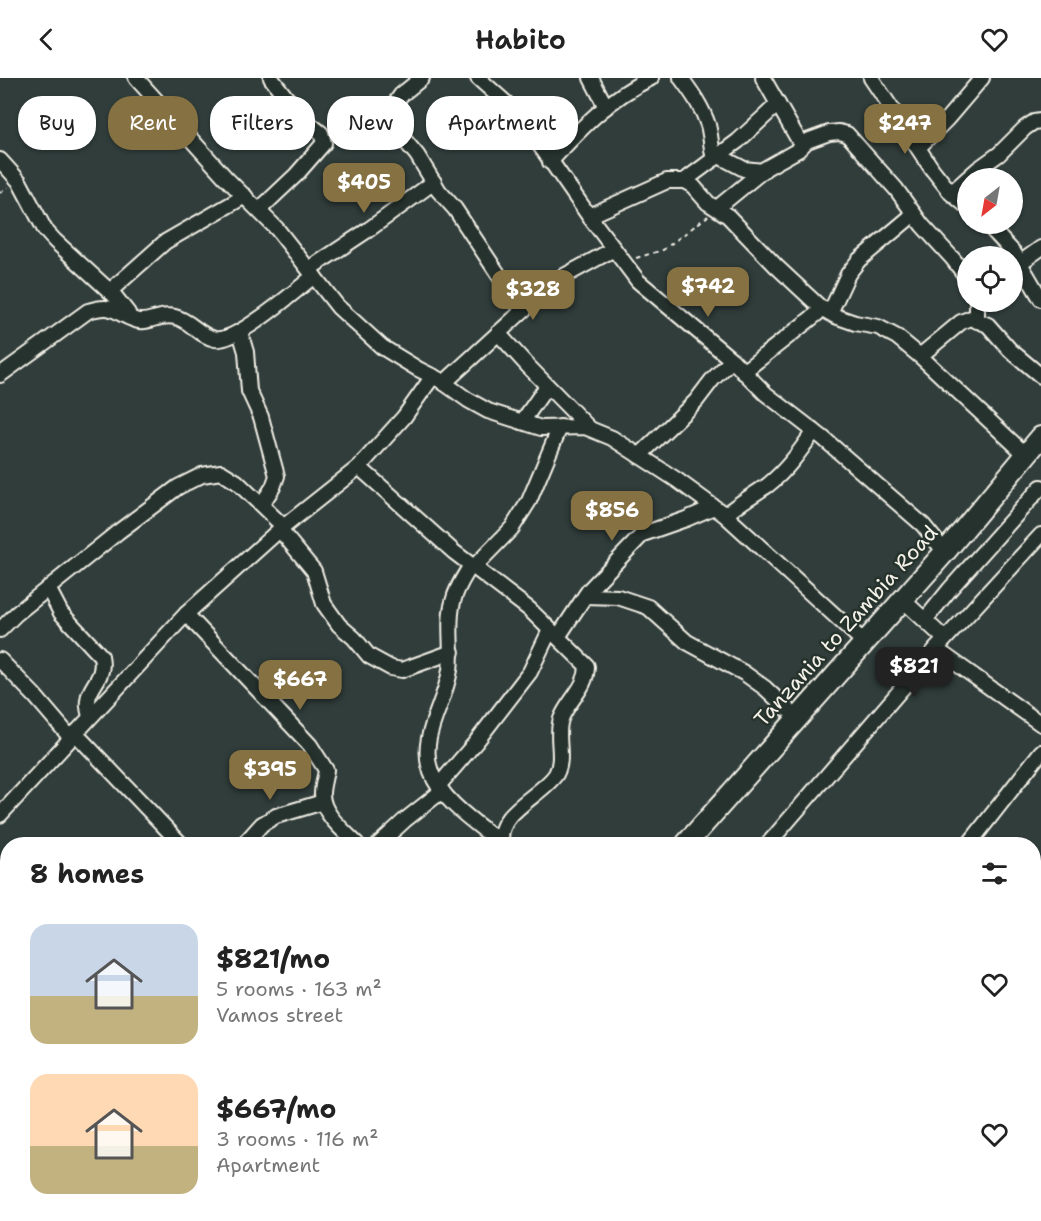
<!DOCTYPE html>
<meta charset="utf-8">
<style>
body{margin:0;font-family:"Shantell Sans",sans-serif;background:#f2f2f2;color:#222;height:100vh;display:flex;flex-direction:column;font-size:22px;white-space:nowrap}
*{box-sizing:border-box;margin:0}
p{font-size:20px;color:#767676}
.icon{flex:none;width:33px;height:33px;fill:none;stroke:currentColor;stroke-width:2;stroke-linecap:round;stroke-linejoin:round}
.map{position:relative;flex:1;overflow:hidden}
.details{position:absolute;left:0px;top:759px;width:1041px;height:384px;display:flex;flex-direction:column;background:#fff;border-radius:24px 24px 0 0;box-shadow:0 2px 4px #0004}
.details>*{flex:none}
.banner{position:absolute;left:18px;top:18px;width:600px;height:54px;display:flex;gap:12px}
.needle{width:39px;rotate:211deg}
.buttons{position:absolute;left:957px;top:90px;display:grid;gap:12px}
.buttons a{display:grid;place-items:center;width:66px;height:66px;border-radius:50%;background:#fff;box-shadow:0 2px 4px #0004;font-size:30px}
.price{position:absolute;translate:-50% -51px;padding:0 14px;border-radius:12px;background:#857141;color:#fff;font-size:20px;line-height:39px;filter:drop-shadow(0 2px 3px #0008)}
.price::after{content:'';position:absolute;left:50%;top:36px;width:18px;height:14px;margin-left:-9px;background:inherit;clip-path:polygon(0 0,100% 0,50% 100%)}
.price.current{background:#222;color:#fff}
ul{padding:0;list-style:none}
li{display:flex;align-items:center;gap:18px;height:150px;padding:0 30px}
li span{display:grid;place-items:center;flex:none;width:168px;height:120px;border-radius:18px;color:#555}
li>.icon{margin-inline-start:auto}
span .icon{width:72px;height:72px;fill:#fffc;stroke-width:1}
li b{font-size:26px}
h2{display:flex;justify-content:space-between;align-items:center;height:72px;padding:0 30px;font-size:26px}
.pill{padding:0 21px;border-radius:24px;background:#fff;box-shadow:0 2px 4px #0004;font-size:21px;line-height:54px}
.pill.current{background:#857141;color:#fff}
header{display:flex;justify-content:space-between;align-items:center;height:78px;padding:0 30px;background:#fff;font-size:27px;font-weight:600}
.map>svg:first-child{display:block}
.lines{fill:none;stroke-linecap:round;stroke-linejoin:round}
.minor-casing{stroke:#f4f1e8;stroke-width:18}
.highway-casing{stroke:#f4f1e8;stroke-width:24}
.path{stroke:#f4f1e8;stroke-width:2;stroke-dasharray:4.5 4.5;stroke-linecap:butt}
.minor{stroke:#26332d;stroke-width:14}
.highway{stroke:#26332d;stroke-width:20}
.labels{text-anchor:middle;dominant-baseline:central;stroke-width:5;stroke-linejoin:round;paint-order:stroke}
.street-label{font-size:21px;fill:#f4f1e8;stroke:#26332d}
</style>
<header><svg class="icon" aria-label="back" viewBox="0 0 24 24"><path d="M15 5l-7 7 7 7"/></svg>Habito<svg class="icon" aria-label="heart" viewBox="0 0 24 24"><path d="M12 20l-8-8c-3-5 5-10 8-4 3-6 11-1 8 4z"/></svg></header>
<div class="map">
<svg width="1041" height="1143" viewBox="0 0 1041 1143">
<rect width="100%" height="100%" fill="#303d3b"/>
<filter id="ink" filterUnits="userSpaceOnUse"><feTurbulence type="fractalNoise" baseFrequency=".0167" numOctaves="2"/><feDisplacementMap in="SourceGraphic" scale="12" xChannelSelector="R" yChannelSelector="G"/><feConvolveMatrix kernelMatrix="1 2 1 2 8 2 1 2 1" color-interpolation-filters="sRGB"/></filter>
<g filter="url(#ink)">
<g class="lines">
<defs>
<g id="minor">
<polyline points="136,0 225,99 277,151 338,229 382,269 418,291 440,302 468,322 488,333 541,350 585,349 612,360 677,402 725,437 865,565"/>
<polyline points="422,0 401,17 393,28 390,39 396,52 417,77 439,113 455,131 522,232"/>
<polyline points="478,0 506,25 530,53 589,138 638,203 732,282 766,316 823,360 923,447 945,474"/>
<polyline points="591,0 606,29"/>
<path d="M681,0C692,15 702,29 708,47C711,58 711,70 714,81"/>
<polyline points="763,0 802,68"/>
<polyline points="871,0 932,91 951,115 968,129"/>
<polyline points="919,69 947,41 982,0"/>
<polyline points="719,78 744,91 763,93"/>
<polyline points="0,82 19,103 45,152 55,163 114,217 128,235"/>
<path d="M550,84C581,50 609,20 651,0"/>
<polyline points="684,103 738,63 778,26"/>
<polyline points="951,115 978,91 999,76 1025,50 1034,44 1041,43"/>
<polyline points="717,130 766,90 798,72 807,63 829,55 839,54 847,56 896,111 922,147 953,181 968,201"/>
<polyline points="259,132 296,97 324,65 321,55 301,39 271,0"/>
<polyline points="589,138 667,103 684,103 693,108 708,125 728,138 776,188 820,229 835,238 855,245 878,249 897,259 920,278 1026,377"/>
<polyline points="987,146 1014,175 1041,221"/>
<polyline points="1020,185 1041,170"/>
<polyline points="309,191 368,152 434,104"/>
<polyline points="110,213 165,164 245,118"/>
<polyline points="977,224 977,243"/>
<polyline points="830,235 848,196 859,182 914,136"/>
<polyline points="240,254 246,274 249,313 261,339 277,398 273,409 262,426"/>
<polyline points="498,255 528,288 589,350"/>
<polyline points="920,278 961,244 971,240 988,247 1010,272 1041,298"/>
<polyline points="743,294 823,231"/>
<path d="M0,297L88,233C114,225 113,234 135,242C147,247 160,235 175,239C190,242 199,258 215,261C237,265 296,212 314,198"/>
<polyline points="444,305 555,203 614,171"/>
<polyline points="522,344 547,308"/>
<polyline points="639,378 696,323 712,302 732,282"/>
<path d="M359,389L454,474L529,531L587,588C587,610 568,622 561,641C555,658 565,680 556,696C542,718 494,735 502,766"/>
<path d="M725,437C739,425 753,417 768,407C787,392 801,372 814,353"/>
<polyline points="280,452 314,493 324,526 339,547 354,560 369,578 391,590 402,592 452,574"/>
<path d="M471,487C464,499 456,510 453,524C447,545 453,570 450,592C445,627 418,659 431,694C442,724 478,746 502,766"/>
<polyline points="474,489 512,450 529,423 560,349"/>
<path d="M48,510L61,535L101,578C107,606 80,608 90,638"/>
<polyline points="585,518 618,519 648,529 687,564 744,595 765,610 797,640"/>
<polyline points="903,522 945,561"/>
<path d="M186,536L310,667L326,692C325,700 322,708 322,716C322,736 344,753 357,766"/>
<polyline points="925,542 950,511 1041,409"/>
<polyline points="0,552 16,536 118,454 178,409 202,397 221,394 237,404 284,449"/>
<polyline points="558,559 589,512 643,456 686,441 714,429"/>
<polyline points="936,571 1041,646"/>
<polyline points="0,582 35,618 70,659"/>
<polyline points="75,655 181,766"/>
<polyline points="439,707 476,664 530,594 550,552"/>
<polyline points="0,737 186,536 277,454 359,389 404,339 433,298"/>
<polyline points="244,766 262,746 276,738 323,724"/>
<polyline points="379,766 405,742 442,713"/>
<polyline points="768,766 936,571 1041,457"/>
<polyline points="969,766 1041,674"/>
<polyline points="0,863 8,869"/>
<polyline points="0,996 8,987"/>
<polyline points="1034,1080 1041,1085"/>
<polyline points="1034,1099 1041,1090"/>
<polyline points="312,1136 320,1143"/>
<polyline points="485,1136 495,1143"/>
<polyline points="790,1136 801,1143"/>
<polyline points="168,1143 174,1136"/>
<polyline points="295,1143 302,1136"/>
<polyline points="456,1143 461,1136"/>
<polyline points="698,1143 703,1136"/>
<polyline points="998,1143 1004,1136"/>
</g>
<g id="highway">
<polyline points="686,766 945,474 1041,359"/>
<polyline points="360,1143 367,1136"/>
</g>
</defs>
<use href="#minor" class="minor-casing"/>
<use href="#highway" class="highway-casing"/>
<g class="path">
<polyline points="0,115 8,109"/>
<polyline points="636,180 663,172 708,138"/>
<polyline points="1034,842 1041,854"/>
<polyline points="1034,1016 1041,1004"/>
<polyline points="1034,1052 1041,1052"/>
</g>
<use href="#minor" class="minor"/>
<use href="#highway" class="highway"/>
</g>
</g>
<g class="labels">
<g class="street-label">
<text transform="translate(846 548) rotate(-48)">Tanzania to Zambia Road</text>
</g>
</g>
</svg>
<div class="buttons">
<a><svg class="needle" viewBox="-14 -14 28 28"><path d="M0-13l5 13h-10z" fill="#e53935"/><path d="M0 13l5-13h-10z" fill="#767676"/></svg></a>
<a><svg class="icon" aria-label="locate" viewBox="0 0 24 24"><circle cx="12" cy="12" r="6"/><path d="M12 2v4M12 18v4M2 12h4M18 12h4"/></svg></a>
</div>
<b class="price" style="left:905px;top:77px">$247</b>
<b class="price" style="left:364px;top:136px">$405</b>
<b class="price" style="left:708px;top:240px">$742</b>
<b class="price" style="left:533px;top:243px">$328</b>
<b class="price" style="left:612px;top:464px">$856</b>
<b class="price current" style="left:914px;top:620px">$821</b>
<b class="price" style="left:300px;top:633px">$667</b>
<b class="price" style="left:270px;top:723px">$395</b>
<div class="banner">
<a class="pill">Buy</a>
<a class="pill current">Rent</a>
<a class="pill">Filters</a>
<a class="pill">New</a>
<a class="pill">Apartment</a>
</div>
<section class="details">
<h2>8 homes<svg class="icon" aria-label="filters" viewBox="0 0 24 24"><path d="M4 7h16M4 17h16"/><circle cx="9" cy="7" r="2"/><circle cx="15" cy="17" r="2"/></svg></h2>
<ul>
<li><span style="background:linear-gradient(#c9d6e8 60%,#c2b280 0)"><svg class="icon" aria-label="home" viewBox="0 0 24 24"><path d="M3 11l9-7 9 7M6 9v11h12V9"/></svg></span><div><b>$821/mo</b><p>5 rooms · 163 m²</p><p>Vamos street</p></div><svg class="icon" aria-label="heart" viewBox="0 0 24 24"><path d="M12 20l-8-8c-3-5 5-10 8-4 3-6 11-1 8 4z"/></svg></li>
<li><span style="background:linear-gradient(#ffd9b3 60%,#c2b280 0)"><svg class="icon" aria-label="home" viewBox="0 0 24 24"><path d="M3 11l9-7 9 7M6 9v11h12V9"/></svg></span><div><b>$667/mo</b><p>3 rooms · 116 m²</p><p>Apartment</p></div><svg class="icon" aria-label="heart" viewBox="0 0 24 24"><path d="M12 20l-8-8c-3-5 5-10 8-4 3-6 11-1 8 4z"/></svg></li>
</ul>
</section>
</div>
